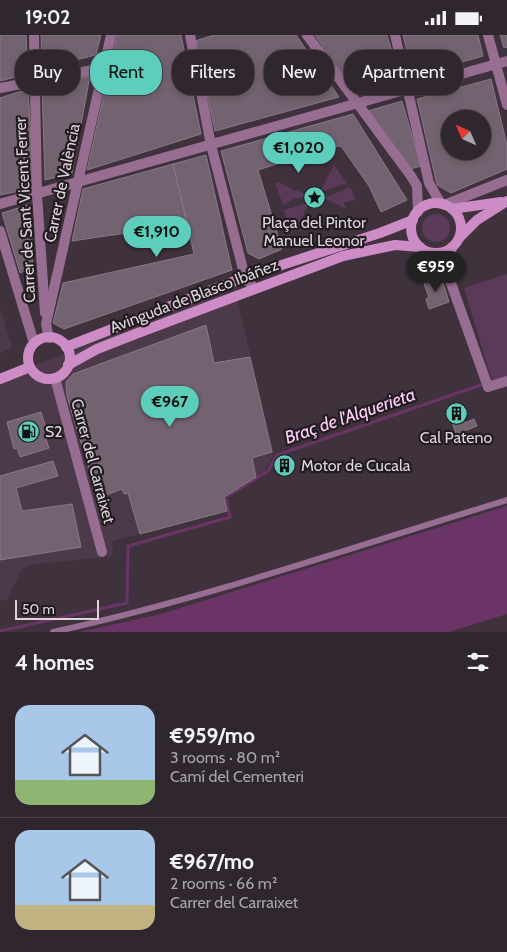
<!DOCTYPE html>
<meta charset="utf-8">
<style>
body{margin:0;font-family:Cabin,sans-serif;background:#372e36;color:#f1f3f6;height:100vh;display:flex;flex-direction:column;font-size:19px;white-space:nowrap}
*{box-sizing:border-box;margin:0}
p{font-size:16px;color:#a7a5aa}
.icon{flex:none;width:28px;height:28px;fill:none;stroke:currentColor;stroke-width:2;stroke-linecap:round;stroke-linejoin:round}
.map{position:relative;height:597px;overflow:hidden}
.sheet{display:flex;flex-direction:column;background:#2f262e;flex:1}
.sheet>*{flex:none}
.guide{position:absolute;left:15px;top:15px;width:478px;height:45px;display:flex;gap:10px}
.needle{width:32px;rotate:315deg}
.controls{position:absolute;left:441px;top:75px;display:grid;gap:10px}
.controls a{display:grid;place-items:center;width:50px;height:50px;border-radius:50%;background:#2f262e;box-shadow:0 2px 8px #0003,0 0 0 1px #4a434a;font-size:25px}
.scale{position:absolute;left:15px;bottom:12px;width:84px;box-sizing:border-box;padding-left:5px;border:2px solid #ddd4db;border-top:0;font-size:14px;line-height:18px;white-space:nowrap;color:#ddd4db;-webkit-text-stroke:4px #221c21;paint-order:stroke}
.price{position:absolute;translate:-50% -42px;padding:0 11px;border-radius:18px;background:#5ccebb;color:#111;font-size:16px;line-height:32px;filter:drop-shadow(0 1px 2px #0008)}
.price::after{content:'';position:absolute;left:50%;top:30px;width:15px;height:11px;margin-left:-8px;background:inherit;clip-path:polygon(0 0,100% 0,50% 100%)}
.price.current{background:#222;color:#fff}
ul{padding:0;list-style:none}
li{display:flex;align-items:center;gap:15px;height:125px;padding:0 15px}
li+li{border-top:1px solid #4a434a}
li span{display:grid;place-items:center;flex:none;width:140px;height:100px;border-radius:15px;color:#555}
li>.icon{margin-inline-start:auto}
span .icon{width:60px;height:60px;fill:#fffc;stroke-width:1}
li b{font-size:21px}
h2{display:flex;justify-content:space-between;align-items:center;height:60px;padding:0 15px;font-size:21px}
.pill{padding:0 18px;border-radius:20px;background:#2f262e;box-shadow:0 2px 8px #0003,0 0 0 1px #4a434a;font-size:18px;line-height:45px}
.pill.current{background:#5ccebb;color:#111}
.status{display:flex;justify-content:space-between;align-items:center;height:35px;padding:0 25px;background:#2f262e;direction:ltr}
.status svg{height:14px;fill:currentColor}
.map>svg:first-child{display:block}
.built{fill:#4c3a4a}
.green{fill:#5b3958}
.water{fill:#6a3566}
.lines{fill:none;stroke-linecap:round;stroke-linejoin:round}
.stream{stroke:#6a3566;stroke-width:3}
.building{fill:#736370;stroke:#897987;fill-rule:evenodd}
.lane{stroke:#976e92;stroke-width:6}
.street{stroke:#976e92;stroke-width:10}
.secondary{stroke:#cd8cc6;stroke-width:10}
.labels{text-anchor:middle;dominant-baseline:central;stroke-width:4.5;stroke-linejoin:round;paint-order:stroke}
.street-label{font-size:16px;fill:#ddd4db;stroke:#221c21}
.poi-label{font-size:16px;fill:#ddd4db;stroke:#221c21}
.water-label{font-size:18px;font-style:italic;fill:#fecdf8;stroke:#221c21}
</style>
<div class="status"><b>19:02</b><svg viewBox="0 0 49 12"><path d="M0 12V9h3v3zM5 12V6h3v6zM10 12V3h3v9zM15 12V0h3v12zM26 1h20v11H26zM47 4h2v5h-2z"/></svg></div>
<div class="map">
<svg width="507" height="597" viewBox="0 0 507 597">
<rect width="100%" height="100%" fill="#3f323d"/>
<g class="built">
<polygon points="235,256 274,419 265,436 224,462 227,476 112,506 113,521 29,530 21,535 7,565 0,566 0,344 208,263"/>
<polygon points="0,272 12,313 0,318"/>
</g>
<g class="green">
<polygon points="334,130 347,148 324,156 321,155"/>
<polygon points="279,147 295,156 296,155 307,160 306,162 294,164 283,170 275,148"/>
<polygon points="350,152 356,164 344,168 346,174 324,163"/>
<polygon points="308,167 309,168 296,195 290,197 284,175"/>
<circle cx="436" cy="193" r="14"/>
<polygon points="507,239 507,341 492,346 464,253"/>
</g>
<polygon class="water" points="507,471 507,579 449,597 80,597 161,579"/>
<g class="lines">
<polyline class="stream" points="0,596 127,568 128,511 230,482 226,462 268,436 277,420 481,350"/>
</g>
<g class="building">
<polygon points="0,0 26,0 28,39 0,46"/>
<polygon points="41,0 101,0 96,20 42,33"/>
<polygon points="117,0 181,0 201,99 87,135"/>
<polygon points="214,0 296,0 339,62 215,96 195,6"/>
<polygon points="315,0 387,0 400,43 354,57"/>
<polygon points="403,0 478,0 483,21 413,41"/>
<polygon points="500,0 507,0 507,12 504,13"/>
<polygon points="90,41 72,138 45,145 42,51"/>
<path d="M491,44L507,110V134L451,158L437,150L417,64ZM450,84H482V116H450Z"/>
<polygon points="28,54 34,153 0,160 0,63"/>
<polygon points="402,66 421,131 410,134 368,76"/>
<polygon points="353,79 407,165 381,177 369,151 341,111 330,112 258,135 282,214 259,224 248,218 221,116"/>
<polygon points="206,120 232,235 64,294 53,288 63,248 194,219 173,129"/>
<polygon points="173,129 187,189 72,206 83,154"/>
<polygon points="28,170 33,232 20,238 2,178"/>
<polygon points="441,241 449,267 429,274 426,264 429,262 424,249"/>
<polygon points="206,290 214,328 250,322 272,417 252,423 256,442 224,462 227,476 140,499 128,458 124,459 122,454 98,463 67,361 66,347 73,339"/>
<polygon points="459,368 465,388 474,384 477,391 456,399 447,372"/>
<polygon points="41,377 49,403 46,404 49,413 20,422 17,413 14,414 7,387"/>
<polygon points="53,426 58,441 16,453 22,476 72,469 81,512 0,525 0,441"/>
<polygon points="289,426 292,431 280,435 279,430"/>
</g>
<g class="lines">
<path class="lane" d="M53,597C207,563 356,511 507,465"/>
<g class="street">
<polyline points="34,0 37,159 45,278"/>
<polyline points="190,0 211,110 245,242 254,253"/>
<polyline points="307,0 411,141 417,151 418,177"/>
<polyline points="395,0 429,148 441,169"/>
<polyline points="488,0 507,70"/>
<polyline points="0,53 103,33"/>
<polyline points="0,169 507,26"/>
<polyline points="444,170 507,145"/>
<polyline points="0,196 34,308"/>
<polyline points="428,217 447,237 488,352 507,346"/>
<polyline points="447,237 452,212"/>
<polyline points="49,303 46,289 111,0"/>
<polyline points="55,343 102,517"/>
</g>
<g class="secondary">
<circle cx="436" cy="193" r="25"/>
<polyline points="452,174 501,167"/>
<polyline points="460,202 477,185 507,166"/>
<circle cx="49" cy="323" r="21"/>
<polyline points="66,312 245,242 380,198 413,185"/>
<polyline points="68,330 97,314 138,298 343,221 395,210 420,212"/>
<polyline points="0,344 30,332"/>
</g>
</g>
<defs>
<symbol id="sight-disc" viewBox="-11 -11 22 22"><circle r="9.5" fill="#5ccebb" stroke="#221c21"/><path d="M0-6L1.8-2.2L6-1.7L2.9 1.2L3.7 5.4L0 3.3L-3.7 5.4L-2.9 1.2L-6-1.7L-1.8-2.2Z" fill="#111"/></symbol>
<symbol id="building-disc" viewBox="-11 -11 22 22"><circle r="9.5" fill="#5ccebb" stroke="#221c21"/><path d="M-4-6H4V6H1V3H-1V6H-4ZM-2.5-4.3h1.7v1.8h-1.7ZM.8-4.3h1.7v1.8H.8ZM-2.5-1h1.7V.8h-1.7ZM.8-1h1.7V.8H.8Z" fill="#111"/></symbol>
<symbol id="fuel-disc" viewBox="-11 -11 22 22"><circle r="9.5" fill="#5ccebb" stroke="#221c21"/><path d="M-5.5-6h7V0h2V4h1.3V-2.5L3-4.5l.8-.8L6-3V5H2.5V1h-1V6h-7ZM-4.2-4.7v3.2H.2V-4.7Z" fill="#111"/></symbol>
</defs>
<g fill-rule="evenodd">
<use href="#sight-disc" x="302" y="150" width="25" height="25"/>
<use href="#building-disc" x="444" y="366" width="25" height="25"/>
<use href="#fuel-disc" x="16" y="384" width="25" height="25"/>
<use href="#building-disc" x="272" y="418" width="25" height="25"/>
</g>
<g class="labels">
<g class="street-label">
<text transform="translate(62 148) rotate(-78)">Carrer de València</text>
<text transform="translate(25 175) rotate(-93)">Carrer de Sant Vicent Ferrer</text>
<text transform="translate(194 261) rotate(-21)">Avinguda de Blasco Ibáñez</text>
<text transform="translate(93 426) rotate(75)">Carrer del Carraixet</text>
</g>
<g class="poi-label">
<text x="314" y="187">Plaça del Pintor<tspan x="314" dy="18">Manuel Leonor</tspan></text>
<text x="45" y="396" text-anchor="start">S2</text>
<text x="456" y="402">Cal Pateno</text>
<text x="301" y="430" text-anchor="start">Motor de Cucala</text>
</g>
<g class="water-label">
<text transform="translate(350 381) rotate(-19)">Braç de l'Alquerieta</text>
</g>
</g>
</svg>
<div class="controls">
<a><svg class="needle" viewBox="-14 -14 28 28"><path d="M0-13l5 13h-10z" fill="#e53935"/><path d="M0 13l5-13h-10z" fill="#a7a5aa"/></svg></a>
</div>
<div class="scale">50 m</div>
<b class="price" style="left:299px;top:139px">€1,020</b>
<b class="price" style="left:157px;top:223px">€1,910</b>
<b class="price current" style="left:436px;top:258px">€959</b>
<b class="price" style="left:170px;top:393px">€967</b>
<div class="guide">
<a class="pill">Buy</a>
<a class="pill current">Rent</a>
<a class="pill">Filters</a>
<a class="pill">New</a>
<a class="pill">Apartment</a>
</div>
</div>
<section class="sheet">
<h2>4 homes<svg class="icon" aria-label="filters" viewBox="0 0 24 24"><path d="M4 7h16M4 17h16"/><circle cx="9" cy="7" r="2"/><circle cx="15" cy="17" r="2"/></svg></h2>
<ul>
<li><span style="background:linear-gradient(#a9c7e8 75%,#8fb573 0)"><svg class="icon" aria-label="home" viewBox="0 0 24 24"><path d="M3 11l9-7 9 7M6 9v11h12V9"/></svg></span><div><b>€959/mo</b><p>3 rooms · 80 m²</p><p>Camí del Cementeri</p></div></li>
<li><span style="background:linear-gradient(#a9c7e8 75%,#c2b280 0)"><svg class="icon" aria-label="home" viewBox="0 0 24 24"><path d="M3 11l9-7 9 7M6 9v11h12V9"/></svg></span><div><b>€967/mo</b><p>2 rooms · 66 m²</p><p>Carrer del Carraixet</p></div></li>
</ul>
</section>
